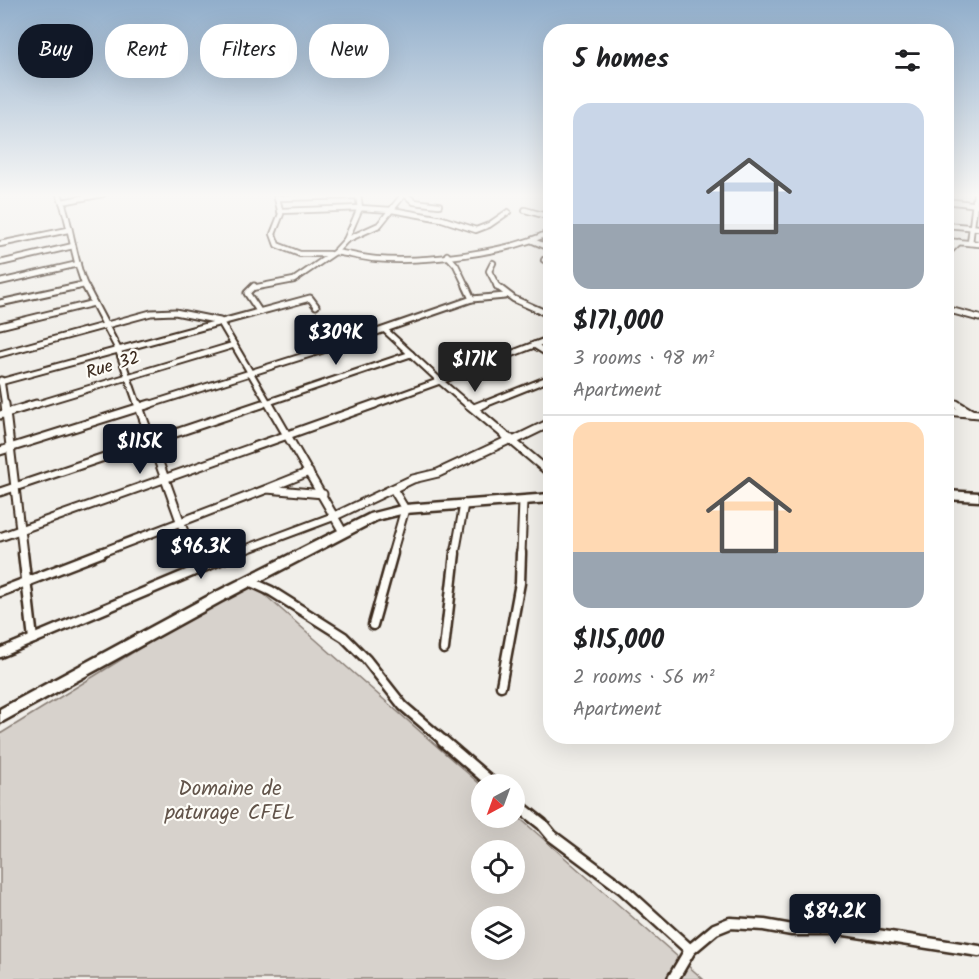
<!DOCTYPE html>
<meta charset="utf-8">
<style>
body{margin:0;font-family:Kalam,sans-serif;background:#f6f6f6;color:#202124;height:100vh;display:flex;flex-direction:column;font-size:22px;white-space:nowrap}
*{box-sizing:border-box;margin:0}
p{font-size:20px;color:#757577}
.icon{flex:none;width:33px;height:33px;fill:none;stroke:currentColor;stroke-width:2;stroke-linecap:round;stroke-linejoin:round}
.map{position:relative;flex:1;overflow:hidden}
.side{position:absolute;left:543px;top:24px;width:411px;height:720px;display:flex;flex-direction:column;background:#fff;border-radius:24px;box-shadow:0 6px 24px #0002}
.side>*{flex:none}
.top-card{position:absolute;left:18px;top:24px;width:435px;height:54px;display:flex;gap:12px}
.needle{width:39px;rotate:221deg}
.controls{position:absolute;left:471px;top:774px;display:grid;gap:12px}
.controls a{display:grid;place-items:center;width:54px;height:54px;border-radius:50%;background:#fff;box-shadow:0 6px 24px #0002;font-size:30px}
.price{position:absolute;translate:-50% -51px;padding:0 14px;border-radius:6px;background:#111827;color:#fff;font-size:20px;line-height:39px;filter:drop-shadow(0 2px 3px #0008)}
.price::after{content:'';position:absolute;left:50%;top:36px;width:18px;height:14px;margin-left:-9px;background:inherit;clip-path:polygon(0 0,100% 0,50% 100%)}
.price.active{background:#222;color:#fff}
ul{padding:0;list-style:none}
li{display:grid;align-content:center;gap:12px;height:318px;padding:0 30px}
li+li{border-top:2px solid #e0e0e0}
li span{display:grid;place-items:center;height:186px;border-radius:18px;color:#555}
li>.icon{margin-inline-start:auto}
span .icon{width:108px;height:108px;fill:#fffc;stroke-width:1}
li b{font-size:26px}
h2{display:flex;justify-content:space-between;align-items:center;height:72px;padding:0 30px;font-size:26px}
.chip{padding:0 21px;border-radius:24px;background:#fff;box-shadow:0 6px 24px #0002;font-size:21px;line-height:54px}
.chip.active{background:#111827;color:#fff}
.map>svg:first-child{display:block}
.green{fill:#d7d2cc;stroke:#897e75;stroke-width:1.5;fill-rule:evenodd}
.lines{fill:none;stroke-linecap:round;stroke-linejoin:round}
.street-far4-casing{stroke:#3b2a1e;stroke-width:8}
.street-far3-casing{stroke:#3b2a1e;stroke-width:9}
.street-far2-casing{stroke:#3b2a1e;stroke-width:11}
.street-far1-casing{stroke:#3b2a1e;stroke-width:13}
.street-casing{stroke:#3b2a1e;stroke-width:15}
.primary-casing{stroke:#3b2a1e;stroke-width:5}
.street-far4{stroke:#fdfcf7;stroke-width:4.5}
.street-far3{stroke:#fdfcf7;stroke-width:5}
.street-far2{stroke:#fdfcf7;stroke-width:7}
.street-far1{stroke:#fdfcf7;stroke-width:8}
.street{stroke:#fdfcf7;stroke-width:10}
.primary{fill:#fdfcf7;fill-rule:evenodd}
.labels{text-anchor:middle;dominant-baseline:central;stroke-width:4.5;stroke-linejoin:round;paint-order:stroke}
.street-label{font-size:18px;fill:#3b2a1e;stroke:#fdfcf7}
.near-park-label{font-size:21px;fill:#62544a;stroke:#fdfcf7}
</style>
<div class="map">
<svg width="979" height="979" viewBox="0 0 979 979">
<rect width="100%" height="100%" fill="#f1efea"/>
<filter id="ink" filterUnits="userSpaceOnUse"><feTurbulence type="fractalNoise" baseFrequency=".0167" numOctaves="2"/><feDisplacementMap in="SourceGraphic" scale="12" xChannelSelector="R" yChannelSelector="G"/><feConvolveMatrix kernelMatrix="1 2 1 2 8 2 1 2 1" color-interpolation-filters="sRGB"/></filter>
<g filter="url(#ink)">
<path class="green" d="M249,581L481,785L482,818H514L515,814L703,979H0V734ZM482,850H514V884H482ZM482,916H514V950H482Z"/>
<g class="lines">
<defs>
<g id="street-far4">
<path d="M59,194C72,224 72,258 86,288"/>
<polyline points="276,194 281,214 273,234 277,245 300,254 329,254"/>
<polyline points="405,194 414,202 439,205"/>
<polyline points="277,198 358,196"/>
<polyline points="946,201 979,205"/>
<polyline points="62,202 103,194"/>
<polyline points="525,210 550,217"/>
<polyline points="280,211 360,208 392,210 442,219 476,230 489,225 508,212"/>
<polyline points="946,225 979,228"/>
<polyline points="346,240 360,208 358,194"/>
<polyline points="533,241 550,248"/>
<polyline points="946,241 979,244"/>
<polyline points="970,243 976,194"/>
<polyline points="0,244 68,230"/>
<path d="M335,252C349,254 363,258 376,259C422,263 510,253 550,232"/>
<polyline points="447,255 456,265 467,288"/>
<polyline points="946,255 959,242"/>
<polyline points="544,260 550,263"/>
<polyline points="0,263 73,246"/>
<polyline points="493,263 489,271 498,288"/>
<polyline points="0,282 78,264"/>
<polyline points="71,288 84,285"/>
<polyline points="252,288 294,280 335,252 346,240 379,225 404,194"/>
</g>
<g id="street-far3">
<polyline points="85,286 118,349 138,406"/>
<polyline points="254,286 247,293 259,311"/>
<polyline points="466,286 472,299"/>
<polyline points="497,286 514,299 550,315"/>
<polyline points="0,303 78,286"/>
<polyline points="946,309 979,318"/>
<polyline points="0,326 94,303"/>
<polyline points="534,345 550,355"/>
<polyline points="0,354 151,313 175,312 220,321 270,406"/>
<polyline points="1,380 5,406"/>
<polyline points="0,382 310,298 316,306"/>
<polyline points="946,398 959,406"/>
<polyline points="31,406 234,345"/>
<polyline points="145,406 342,344 472,299 505,296"/>
<polyline points="257,406 411,354"/>
<polyline points="371,406 440,381 385,330"/>
<polyline points="469,406 440,381 550,339"/>
<polyline points="480,406 550,378"/>
</g>
<g id="street-far2">
<polyline points="5,404 23,554"/>
<polyline points="138,404 192,554"/>
<polyline points="269,404 343,532"/>
<polyline points="468,404 550,473"/>
<polyline points="956,404 971,413"/>
<polyline points="474,408 484,404"/>
<polyline points="946,411 979,414"/>
<polyline points="0,415 36,404"/>
<polyline points="513,441 550,423"/>
<polyline points="0,451 150,404"/>
<polyline points="269,488 309,472"/>
<polyline points="0,492 262,404"/>
<polyline points="0,537 375,404"/>
<polyline points="97,554 267,489 323,494"/>
<polyline points="233,554 335,516 413,479 438,473 511,439"/>
<polyline points="392,554 405,509 393,489"/>
<polyline points="455,554 464,504"/>
<polyline points="521,554 523,501"/>
</g>
<g id="street-far1">
<polyline points="23,553 33,639"/>
<polyline points="192,553 197,568"/>
<polyline points="249,581 271,591 344,637 366,659 403,706 445,742"/>
<polyline points="0,592 101,553"/>
<polyline points="373,625 393,553"/>
<polyline points="444,649 455,553"/>
<polyline points="0,653 237,553"/>
<polyline points="501,686 520,583 521,553"/>
</g>
<g id="street">
<polyline points="443,741 493,784"/>
<polyline points="514,802 542,824 552,836 623,889 690,950"/>
<polyline points="673,979 690,950 715,929 730,923 764,925 792,930 845,930 979,951"/>
</g>
<g id="primary">
<polygon points="946,491 979,493 979,501 946,499"/>
<polygon points="550,494 550,502 405,513 377,520 222,601 0,723 0,709 214,593 370,514 405,505"/>
</g>
</defs>
<use href="#street-far4" class="street-far4-casing"/>
<use href="#street-far3" class="street-far3-casing"/>
<use href="#street-far2" class="street-far2-casing"/>
<use href="#street-far1" class="street-far1-casing"/>
<use href="#street" class="street-casing"/>
<use href="#primary" class="primary-casing"/>
<use href="#street-far4" class="street-far4"/>
<use href="#street-far3" class="street-far3"/>
<use href="#street-far2" class="street-far2"/>
<use href="#street-far1" class="street-far1"/>
<use href="#street" class="street"/>
<use href="#primary" class="primary"/>
</g>
</g>
<linearGradient id="sky" x2="0" y2="1"><stop stop-color="#91aecb"/><stop offset="0.59" stop-color="#f9f8f6"/><stop offset="1" stop-color="#f9f8f6" stop-opacity="0"/></linearGradient>
<rect width="979" height="331" fill="url(#sky)"/>
<g class="labels">
<g class="street-label">
<text transform="translate(113 366) rotate(-17)">Rue 32</text>
</g>
<g class="near-park-label">
<text x="230" y="789">Domaine de<tspan x="230" dy="24">paturage CFEL</tspan></text>
</g>
</g>
</svg>
<div class="controls">
<a><svg class="needle" viewBox="-14 -14 28 28"><path d="M0-13l5 13h-10z" fill="#e53935"/><path d="M0 13l5-13h-10z" fill="#757577"/></svg></a>
<a><svg class="icon" aria-label="locate" viewBox="0 0 24 24"><circle cx="12" cy="12" r="6"/><path d="M12 2v4M12 18v4M2 12h4M18 12h4"/></svg></a>
<a><svg class="icon" aria-label="layers" viewBox="0 0 24 24"><path d="M12 4l9 5-9 5-9-5zM3 14l9 5 9-5"/></svg></a>
</div>
<b class="price" style="left:336px;top:366px">$309K</b>
<b class="price active" style="left:475px;top:393px">$171K</b>
<b class="price" style="left:140px;top:475px">$115K</b>
<b class="price" style="left:201px;top:580px">$96.3K</b>
<b class="price" style="left:835px;top:945px">$84.2K</b>
<div class="top-card">
<a class="chip active">Buy</a>
<a class="chip">Rent</a>
<a class="chip">Filters</a>
<a class="chip">New</a>
</div>
<section class="side">
<h2>5 homes<svg class="icon" aria-label="filters" viewBox="0 0 24 24"><path d="M4 7h16M4 17h16"/><circle cx="9" cy="7" r="2"/><circle cx="15" cy="17" r="2"/></svg></h2>
<ul>
<li><span style="background:linear-gradient(#c9d6e8 65%,#9aa5b1 0)"><svg class="icon" aria-label="home" viewBox="0 0 24 24"><path d="M3 11l9-7 9 7M6 9v11h12V9"/></svg></span><div><b>$171,000</b><p>3 rooms · 98 m²</p><p>Apartment</p></div></li>
<li><span style="background:linear-gradient(#ffd9b3 70%,#9aa5b1 0)"><svg class="icon" aria-label="home" viewBox="0 0 24 24"><path d="M3 11l9-7 9 7M6 9v11h12V9"/></svg></span><div><b>$115,000</b><p>2 rooms · 56 m²</p><p>Apartment</p></div></li>
</ul>
</section>
</div>
